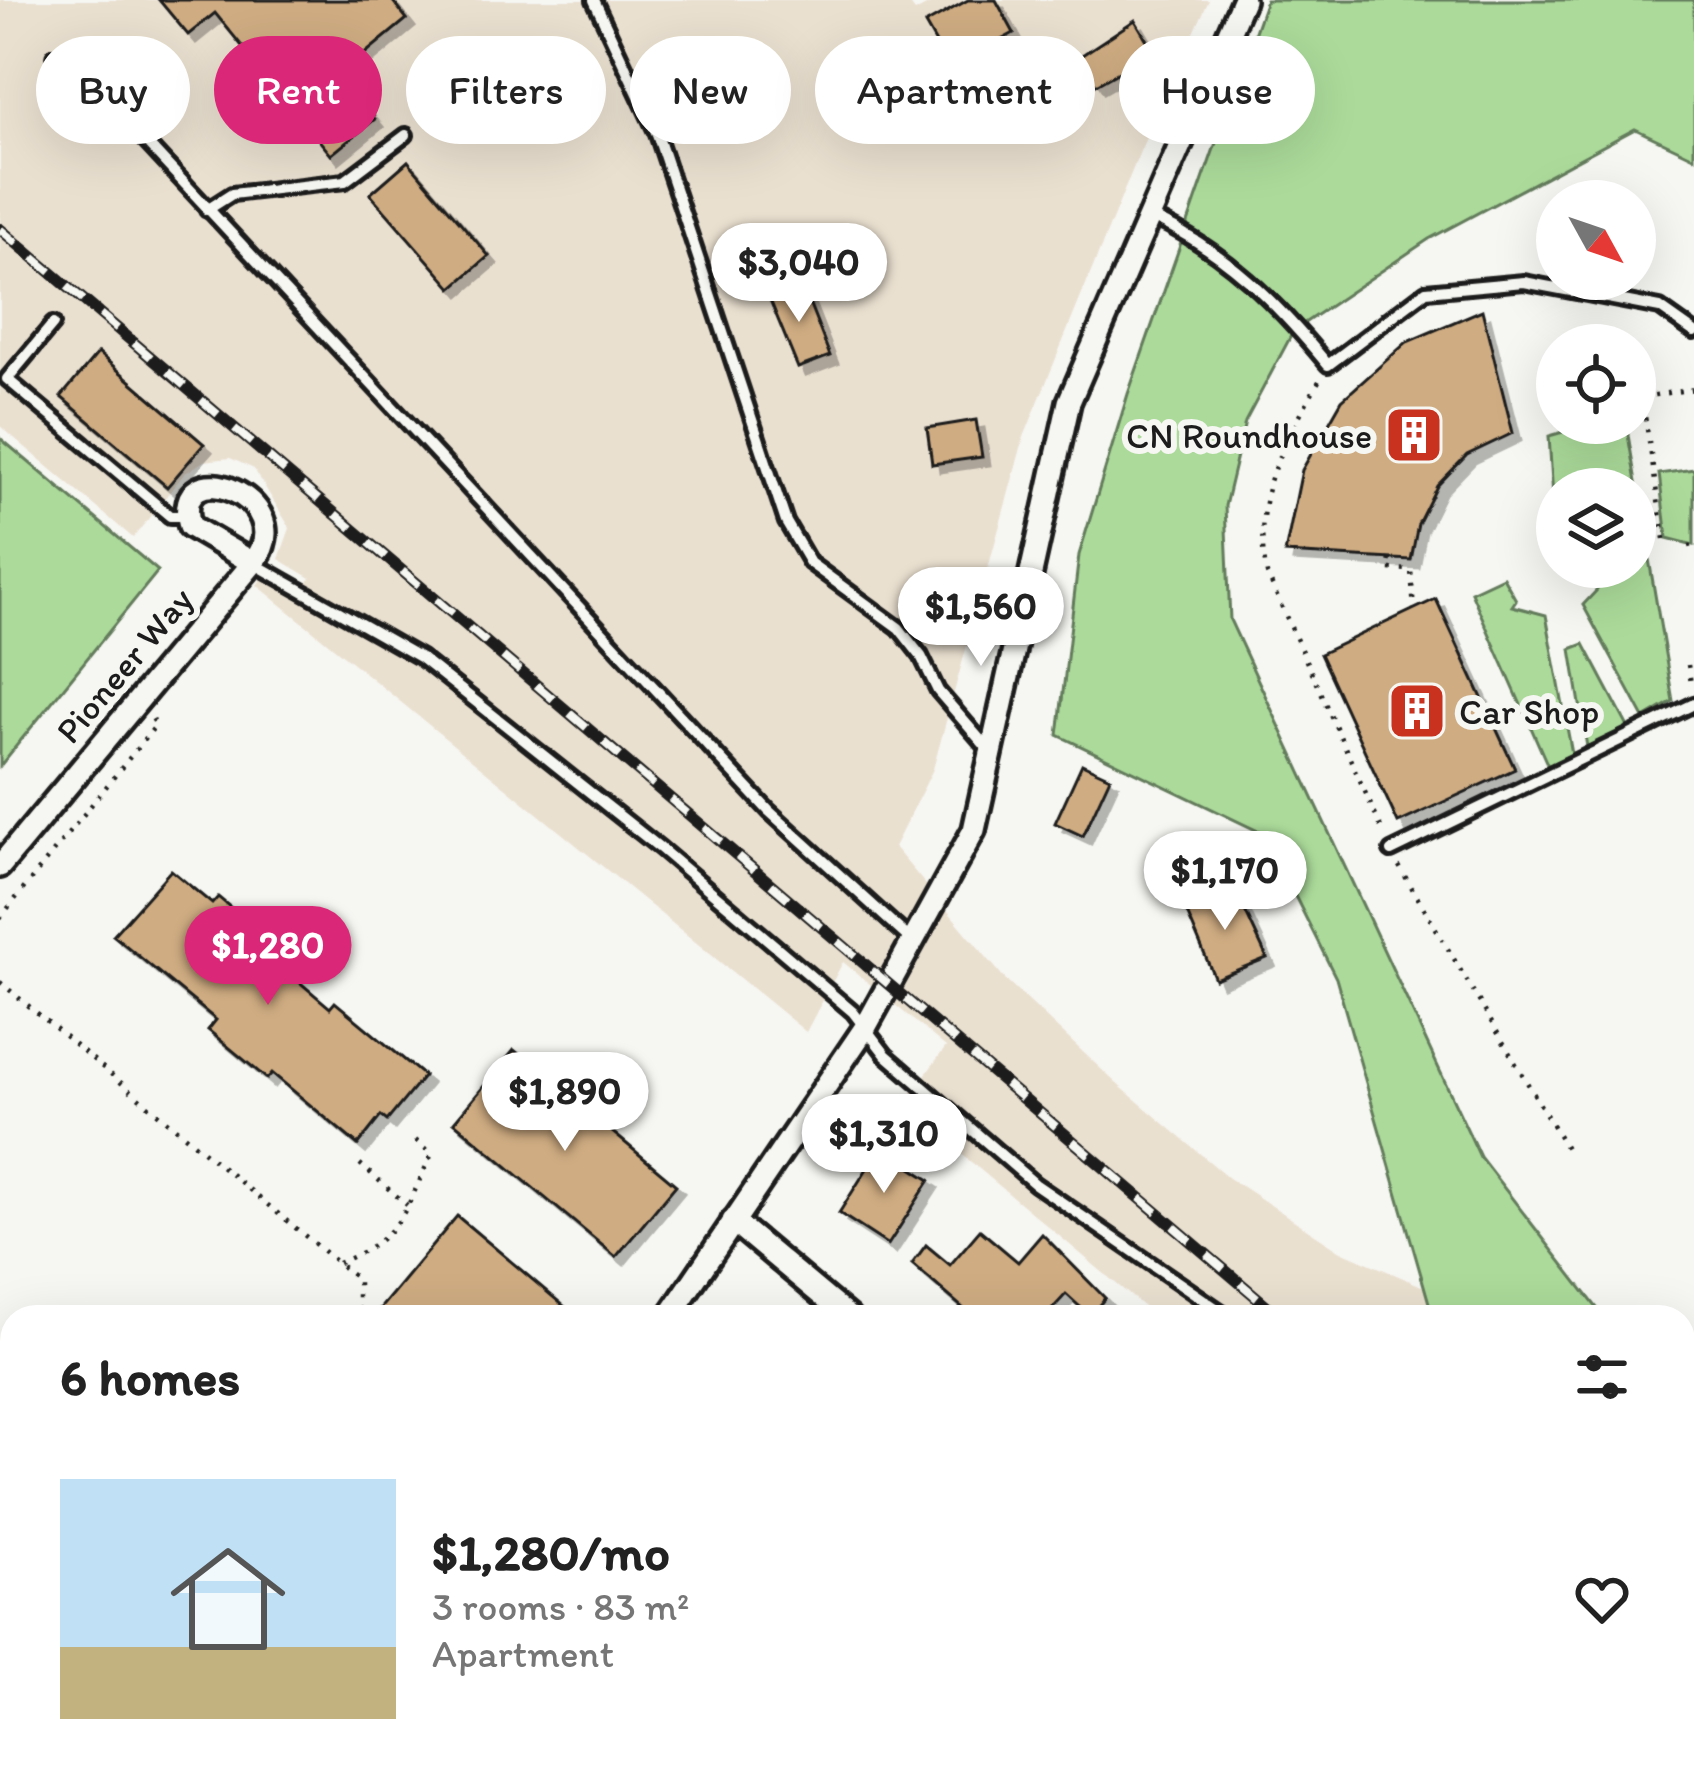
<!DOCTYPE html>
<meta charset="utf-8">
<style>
body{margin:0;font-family:Itim,sans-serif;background:#f2f2f2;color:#222;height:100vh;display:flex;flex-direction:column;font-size:45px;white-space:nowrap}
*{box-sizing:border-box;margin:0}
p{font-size:39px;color:#767676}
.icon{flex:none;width:66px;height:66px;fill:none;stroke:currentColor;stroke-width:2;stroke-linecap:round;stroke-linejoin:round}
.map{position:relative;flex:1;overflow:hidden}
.details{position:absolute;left:0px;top:1305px;width:1695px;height:471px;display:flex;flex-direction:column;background:#fff;border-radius:36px 36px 0 0;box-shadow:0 12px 48px #0002}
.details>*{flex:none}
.guide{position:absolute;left:36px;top:36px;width:1623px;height:108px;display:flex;gap:24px}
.needle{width:78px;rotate:130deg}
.tools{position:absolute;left:1536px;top:180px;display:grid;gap:24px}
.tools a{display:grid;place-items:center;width:120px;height:120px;border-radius:50%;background:#fff;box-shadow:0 12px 48px #0002;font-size:60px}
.price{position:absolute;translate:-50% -102px;padding:0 27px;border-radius:42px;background:#fff;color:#222;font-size:39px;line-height:78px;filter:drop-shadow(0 3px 6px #0008)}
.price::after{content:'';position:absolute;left:50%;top:72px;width:36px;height:27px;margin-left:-18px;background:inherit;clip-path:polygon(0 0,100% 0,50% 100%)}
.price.selected{background:#db2777;color:#fff}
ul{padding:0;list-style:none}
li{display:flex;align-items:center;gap:36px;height:300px;padding:0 60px}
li+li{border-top:3px solid #e0e0e0}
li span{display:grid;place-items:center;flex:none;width:336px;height:240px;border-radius:0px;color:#555}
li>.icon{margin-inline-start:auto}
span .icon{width:144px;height:144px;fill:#fffc;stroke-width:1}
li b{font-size:51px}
h2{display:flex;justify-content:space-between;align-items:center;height:144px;padding:0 60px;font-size:51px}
.chip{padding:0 42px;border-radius:54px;background:#fff;box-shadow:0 12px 48px #0002;font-size:42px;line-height:108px}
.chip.selected{background:#db2777;color:#fff}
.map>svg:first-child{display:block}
.built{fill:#eae0d0}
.green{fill:#abda9a;stroke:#647b5b;stroke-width:3}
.building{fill:#cfac82;stroke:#1c1c1c;stroke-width:3;filter:url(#shadow)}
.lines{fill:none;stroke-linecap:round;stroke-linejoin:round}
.lane-casing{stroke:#1c1c1c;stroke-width:20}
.street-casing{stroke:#1c1c1c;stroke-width:30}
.secondary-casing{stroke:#1c1c1c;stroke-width:39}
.path{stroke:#1c1c1c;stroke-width:4.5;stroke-dasharray:3 9;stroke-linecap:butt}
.lane{stroke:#f6f6f2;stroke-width:10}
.street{stroke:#f6f6f2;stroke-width:21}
.secondary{stroke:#f6f6f2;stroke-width:30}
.rail-casing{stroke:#1c1c1c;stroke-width:12}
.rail{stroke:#f6f6f2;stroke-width:8;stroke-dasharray:22;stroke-linecap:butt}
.labels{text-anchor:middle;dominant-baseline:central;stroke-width:12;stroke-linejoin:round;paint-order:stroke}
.poi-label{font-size:36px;fill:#1c1c1c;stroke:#f6f6f2;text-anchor:end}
.street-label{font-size:36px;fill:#1c1c1c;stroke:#f6f6f2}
</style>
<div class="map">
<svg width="1694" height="1774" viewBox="0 0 1694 1774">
<defs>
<filter id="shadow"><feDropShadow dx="8" dy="8" stdDeviation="0" flood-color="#0004"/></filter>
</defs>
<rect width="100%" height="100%" fill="#f6f6f2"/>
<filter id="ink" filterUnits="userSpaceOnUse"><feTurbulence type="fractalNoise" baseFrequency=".00833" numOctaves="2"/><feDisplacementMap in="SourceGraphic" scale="24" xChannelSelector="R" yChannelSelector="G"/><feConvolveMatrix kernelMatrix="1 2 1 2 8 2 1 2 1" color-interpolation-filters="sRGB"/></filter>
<g filter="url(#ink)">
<polygon class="built" points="0,0 908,0 915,12 937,0 1209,0 1141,149 1024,437 933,769 894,847 1005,979 1116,1083 1229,1178 1341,1251 1424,1287 1433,1317 1156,1317 903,1105 946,1047 843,962 806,1032 257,585 265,574 298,593 311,578 279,559 290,528 254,469 230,458 204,461 184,474 133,538 0,426"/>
<g class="green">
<polygon points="1266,0 1694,0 1694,157 1635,129 1429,239 1294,330 1245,422 1225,506 1230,620 1480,1157 1604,1317 1433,1317 1336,978 1264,834 1058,735 1079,555 1128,394"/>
<polygon points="1595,423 1626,423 1673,701 1644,718 1583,605 1597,590 1603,567 1635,567 1635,489 1557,489 1554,513 1549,436"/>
<polygon points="0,438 158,571 0,766"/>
<polygon points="1694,469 1694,545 1667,538 1659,474"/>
<polygon points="1503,577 1516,600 1512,606 1546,615 1572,754 1548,766 1471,592"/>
<polygon points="1584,644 1628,727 1587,747 1571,649"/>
<polygon points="1683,1419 1694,1433 1694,1655 1683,1644"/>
<polygon points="108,1764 348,1764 340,1774 105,1774"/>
</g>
<g class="building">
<polygon points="159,0 392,0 407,19 339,75 375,119 331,155 215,13 188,35"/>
<polygon points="968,0 996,0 1014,33 950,68 925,24"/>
<polygon points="1135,20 1154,52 1096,85 1079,57"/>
<polygon points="408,161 489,256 452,288 370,194"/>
<polygon points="801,282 830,356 798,368 768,295"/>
<polygon points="1482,310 1513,433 1467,455 1437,486 1418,524 1411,560 1285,553 1302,470 1342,400 1407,342"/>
<polygon points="98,353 204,444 167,487 61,397"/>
<polygon points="976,420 982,457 932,464 927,428"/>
<polygon points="1436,599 1515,769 1398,823 1320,654"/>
<polygon points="1082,764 1110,777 1083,836 1055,823"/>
<polygon points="171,870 212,904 218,897 278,947 270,957 330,1008 335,1002 424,1076 387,1121 381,1116 358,1145 272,1073 267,1079 208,1030 216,1020 113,935"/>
<polygon points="1234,887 1267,958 1215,979 1185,908"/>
<polygon points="514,1050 676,1185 616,1257 454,1122"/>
<polygon points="880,1148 930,1180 888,1245 839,1213"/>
<polygon points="457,1216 577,1317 373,1317"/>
<polygon points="980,1230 1018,1262 1042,1234 1105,1298 1090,1316 1066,1294 1045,1317 973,1317 912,1264 926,1245 950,1265"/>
</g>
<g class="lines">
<defs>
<g id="lane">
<polyline points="594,0 657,134 786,522 810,563 899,628 921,656 938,691 989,750"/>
<polyline points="54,56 132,127 769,811 912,941"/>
<polyline points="207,210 232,194 345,181 406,135"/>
<path d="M1152,217C1227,252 1276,302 1328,365L1426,291L1524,282L1660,308L1694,332"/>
<polyline points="53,324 7,379 170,516 188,516"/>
<polyline points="253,563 421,658 660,848 853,1012 886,1055 1035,1184 1229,1317"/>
<polyline points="1391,851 1694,704"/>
</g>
<g id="street">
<path d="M0,866L253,563C305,498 168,447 190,526L253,563"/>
<polyline points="733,1221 848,1317"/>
<polyline points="669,1317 865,1028 974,830 1069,402 1243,0"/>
<polyline points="360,1774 368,1764"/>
</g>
<g id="secondary">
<polyline points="0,1478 12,1488"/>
<polyline points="685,1764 687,1774"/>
</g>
</defs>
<use href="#lane" class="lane-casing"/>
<use href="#street" class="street-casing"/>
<use href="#secondary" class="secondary-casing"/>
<g class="path">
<path d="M1319,381C1282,447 1250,496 1267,574L1384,834"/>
<polyline points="1664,539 1642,397 1694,389"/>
<polyline points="1689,546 1694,545"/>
<polyline points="1390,559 1388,569 1411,570 1414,610"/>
<polyline points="1688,665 1691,683"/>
<polyline points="1399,866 1570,1155"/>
<polyline points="0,918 156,725 152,718"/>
<polyline points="0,982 358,1280 358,1308 369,1317"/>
<polyline points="360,1164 407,1205"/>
<path d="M338,1263C403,1237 403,1213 432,1154L413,1138"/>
</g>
<use href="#lane" class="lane"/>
<use href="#street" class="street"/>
<use href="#secondary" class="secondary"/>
<defs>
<g id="rail">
<polyline points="0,229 1280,1317"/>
<polyline points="1683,1753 1692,1774"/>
</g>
</defs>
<use href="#rail" class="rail-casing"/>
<use href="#rail" class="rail"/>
</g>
</g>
<defs>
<symbol id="building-square" viewBox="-11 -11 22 22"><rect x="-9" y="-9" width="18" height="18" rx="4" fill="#c8321e" stroke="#f6f6f2"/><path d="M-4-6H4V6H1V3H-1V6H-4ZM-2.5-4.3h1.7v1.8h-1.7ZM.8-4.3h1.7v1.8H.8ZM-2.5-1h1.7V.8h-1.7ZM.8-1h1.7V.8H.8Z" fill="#fff"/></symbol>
</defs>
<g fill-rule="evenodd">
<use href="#building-square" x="1381" y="402" width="66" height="66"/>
<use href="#building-square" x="1384" y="678" width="66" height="66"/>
</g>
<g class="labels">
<g class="poi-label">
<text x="1372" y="435">CN Roundhouse</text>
<text x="1459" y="711" text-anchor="start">Car Shop</text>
</g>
<g class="street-label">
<text transform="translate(124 665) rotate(-50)">Pioneer Way</text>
</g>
</g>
</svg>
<div class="tools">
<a><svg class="needle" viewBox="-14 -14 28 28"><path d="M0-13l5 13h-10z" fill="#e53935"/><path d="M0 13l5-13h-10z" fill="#767676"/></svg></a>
<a><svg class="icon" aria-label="locate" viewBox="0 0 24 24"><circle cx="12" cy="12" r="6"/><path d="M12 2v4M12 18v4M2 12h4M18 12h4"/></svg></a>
<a><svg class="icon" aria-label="layers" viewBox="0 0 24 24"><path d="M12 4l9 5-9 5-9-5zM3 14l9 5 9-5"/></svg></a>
</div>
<b class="price" style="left:799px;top:325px">$3,040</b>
<b class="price" style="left:981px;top:669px">$1,560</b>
<b class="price" style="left:1225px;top:933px">$1,170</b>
<b class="price selected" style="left:268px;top:1008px">$1,280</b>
<b class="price" style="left:565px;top:1154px">$1,890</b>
<b class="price" style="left:884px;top:1196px">$1,310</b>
<div class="guide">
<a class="chip">Buy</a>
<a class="chip selected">Rent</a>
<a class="chip">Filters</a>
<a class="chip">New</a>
<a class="chip">Apartment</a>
<a class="chip">House</a>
</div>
<section class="details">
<h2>6 homes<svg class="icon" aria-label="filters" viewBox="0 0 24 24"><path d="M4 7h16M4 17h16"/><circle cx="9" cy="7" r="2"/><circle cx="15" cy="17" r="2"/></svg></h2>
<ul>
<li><span style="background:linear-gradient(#bfe0f5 70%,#c2b280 0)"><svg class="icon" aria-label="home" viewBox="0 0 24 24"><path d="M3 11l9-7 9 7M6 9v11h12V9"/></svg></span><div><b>$1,280/mo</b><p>3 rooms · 83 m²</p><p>Apartment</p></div><svg class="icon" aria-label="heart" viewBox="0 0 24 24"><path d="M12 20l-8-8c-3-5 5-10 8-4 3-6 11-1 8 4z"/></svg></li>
</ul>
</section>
</div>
